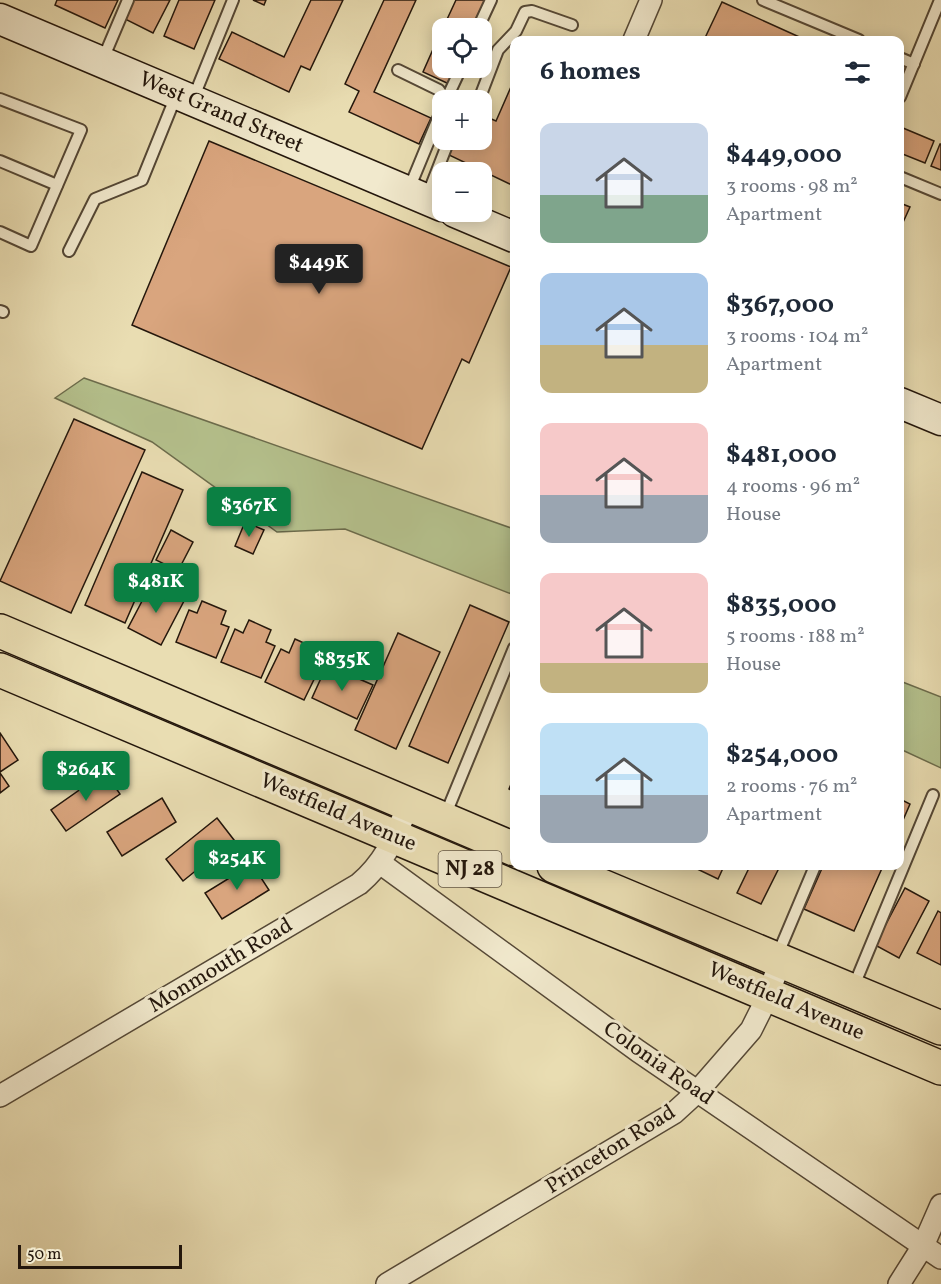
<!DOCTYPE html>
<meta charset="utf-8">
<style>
body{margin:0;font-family:Vollkorn,serif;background:#f6f6f7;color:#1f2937;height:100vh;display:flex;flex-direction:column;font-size:22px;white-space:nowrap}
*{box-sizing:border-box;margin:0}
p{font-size:20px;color:#747a83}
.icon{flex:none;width:33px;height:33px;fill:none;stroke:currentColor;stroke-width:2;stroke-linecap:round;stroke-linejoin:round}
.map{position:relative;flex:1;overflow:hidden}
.drawer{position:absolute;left:510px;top:36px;width:394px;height:834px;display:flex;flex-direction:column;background:#fff;border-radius:12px;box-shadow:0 3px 15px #0003}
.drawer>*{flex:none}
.buttons{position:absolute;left:432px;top:18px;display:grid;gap:12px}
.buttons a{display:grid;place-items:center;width:60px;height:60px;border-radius:12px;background:#fff;box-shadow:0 3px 15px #0003;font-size:30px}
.scale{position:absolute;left:18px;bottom:15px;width:164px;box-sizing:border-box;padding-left:6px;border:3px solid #24170c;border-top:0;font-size:16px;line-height:21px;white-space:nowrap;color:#24170c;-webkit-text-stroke:4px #f1e9cd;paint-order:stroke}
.price{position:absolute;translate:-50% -51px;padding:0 14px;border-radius:6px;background:#0b8043;color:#fff;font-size:20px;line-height:39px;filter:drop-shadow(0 2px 3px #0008)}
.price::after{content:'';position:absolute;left:50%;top:36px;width:18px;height:14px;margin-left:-9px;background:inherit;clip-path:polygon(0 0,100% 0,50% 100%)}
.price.active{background:#222;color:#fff}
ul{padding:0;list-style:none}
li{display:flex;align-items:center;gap:18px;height:150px;padding:0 30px}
li span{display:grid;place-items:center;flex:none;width:168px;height:120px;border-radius:12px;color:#555}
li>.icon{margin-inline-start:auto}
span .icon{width:72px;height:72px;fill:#fffc;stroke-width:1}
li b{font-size:26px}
h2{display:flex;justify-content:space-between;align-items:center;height:72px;padding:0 30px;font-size:26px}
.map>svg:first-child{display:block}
.green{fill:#b5c18d;stroke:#6c6c4c;stroke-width:1.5}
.building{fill:#d9a57e;stroke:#24170c;stroke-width:1.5}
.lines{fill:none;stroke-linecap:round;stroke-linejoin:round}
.lane-casing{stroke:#554836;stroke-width:14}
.street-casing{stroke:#554836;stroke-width:24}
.secondary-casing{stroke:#24170c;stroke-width:33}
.primary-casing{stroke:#24170c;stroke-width:36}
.lane{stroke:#f1e9cd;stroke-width:10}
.street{stroke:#f1e9cd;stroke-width:21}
.secondary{stroke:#f1e9cd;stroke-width:30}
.primary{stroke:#e9ddb2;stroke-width:33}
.labels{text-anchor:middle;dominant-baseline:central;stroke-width:6;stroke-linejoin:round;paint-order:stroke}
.shield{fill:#f1e9cd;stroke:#625646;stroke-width:1.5}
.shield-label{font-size:21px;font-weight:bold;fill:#24170c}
.street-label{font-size:22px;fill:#24170c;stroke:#f1e9cd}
</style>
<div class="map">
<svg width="941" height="1284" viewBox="0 0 941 1284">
<rect width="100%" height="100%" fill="#e9ddb2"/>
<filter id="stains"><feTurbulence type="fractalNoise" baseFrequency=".00333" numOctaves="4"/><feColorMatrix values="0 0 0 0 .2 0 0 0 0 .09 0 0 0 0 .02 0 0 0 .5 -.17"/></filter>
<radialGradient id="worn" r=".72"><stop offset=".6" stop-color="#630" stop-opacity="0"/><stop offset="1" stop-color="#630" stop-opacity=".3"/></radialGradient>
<g class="green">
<polygon points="84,378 514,529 514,595 345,529 277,532 152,442 55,398"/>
<polygon points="900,681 941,697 941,768 900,749"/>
</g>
<g class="building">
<polygon points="57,0 118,0 105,28 55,5"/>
<polygon points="132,0 170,0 153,33 123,18"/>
<polygon points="179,0 215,0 194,49 164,36"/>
<polygon points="253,0 266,0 264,5"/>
<polygon points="311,0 343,0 310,70 301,66 289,92 219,59 232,32 284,57"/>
<polygon points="384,0 416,0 374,92 431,118 419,144 349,112 359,91 345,84"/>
<polygon points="456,0 488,0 475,28 443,28"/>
<polygon points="722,2 806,40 704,40"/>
<polygon points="442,29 442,68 457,68 449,84 423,72"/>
<polygon points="514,80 514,186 449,155 456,140 482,140 482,115 496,121"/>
<polygon points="903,128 934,141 925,163 900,153 900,134"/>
<polygon points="209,141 511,267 469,363 462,359 422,449 132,325"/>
<polygon points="940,144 941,144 941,170 931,166"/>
<polygon points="900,203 910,207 900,229"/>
<polygon points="74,419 145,450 71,613 0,581"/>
<polygon points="142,472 183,490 125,623 85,605"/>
<polygon points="245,522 264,530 253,554 235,546"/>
<polygon points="171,530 193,542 178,571 156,560"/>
<polygon points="152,582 185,599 161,645 128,628"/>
<polygon points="202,601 226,611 221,624 229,627 216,658 176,642 189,610 197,613"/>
<polygon points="470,605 509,622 448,763 409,746"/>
<polygon points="249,620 271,630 266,642 275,646 261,678 221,662 235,629 243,633"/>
<polygon points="398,633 440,652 396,749 355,730"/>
<polygon points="295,639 317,649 312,661 321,665 304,700 265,682 281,649 289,653"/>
<polygon points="327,665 373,685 357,719 312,698"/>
<polygon points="0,733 18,760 0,772"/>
<polygon points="105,772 120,794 66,831 51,810"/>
<polygon points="0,773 9,786 0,793"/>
<polygon points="514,777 514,792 509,789"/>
<polygon points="162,798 176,822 122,856 107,832"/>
<polygon points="900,799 910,804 900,827"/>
<polygon points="217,818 234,840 183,881 166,859"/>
<polygon points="252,864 269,890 222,919 205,893"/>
<polygon points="694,866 724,866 718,879 693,867"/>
<polygon points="750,866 780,866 761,904 737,893"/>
<polygon points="823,866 883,866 854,931 804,909"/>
<polygon points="905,888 929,901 899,958 875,945"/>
<polygon points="938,911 941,913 941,965 917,953"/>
</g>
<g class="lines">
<defs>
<g id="lane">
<polyline points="763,0 859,40"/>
<polyline points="478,28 491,0"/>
<polyline points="900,58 914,64"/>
<polyline points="103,59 128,0"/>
<polyline points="398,70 439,90 446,100"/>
<polyline points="900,97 940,0"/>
<polyline points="0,99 81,130 31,246 0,232"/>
<polyline points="193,99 233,0"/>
<polyline points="446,100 461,68"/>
<polyline points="474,100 480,97 498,50 516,31 525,12 532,11 572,25"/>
<polyline points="0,161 57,185"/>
<polyline points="900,177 941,194"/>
<polyline points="409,189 442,109"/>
<polyline points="426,199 449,140"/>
<polyline points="69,251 95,199 142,180 176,96"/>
<polyline points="0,311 3,312"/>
<polyline points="445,816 514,648"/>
<polyline points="777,956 815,866"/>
<polyline points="853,988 933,795"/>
</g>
<g id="street">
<polyline points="634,40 651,0"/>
<polyline points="380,863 638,1051 941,1258"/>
<path d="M0,1096L359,884C386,861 395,836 409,804"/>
<polyline points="387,1284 674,1113 697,1092 751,1030 762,1008 781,961"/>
<polyline points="899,1284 923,1246 941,1205"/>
</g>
<g id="secondary">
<polyline points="0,19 442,206"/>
<polyline points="455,212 514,237"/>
<polyline points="900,403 941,420"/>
</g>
<g id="primary">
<polyline points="0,631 514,849"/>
<polyline points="0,670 941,1068"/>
<polyline points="554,866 941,1028"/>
</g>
</defs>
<use href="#lane" class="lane-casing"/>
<use href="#street" class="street-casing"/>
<use href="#secondary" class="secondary-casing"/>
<use href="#primary" class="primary-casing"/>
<use href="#lane" class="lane"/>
<use href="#street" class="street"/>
<use href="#secondary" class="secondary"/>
<use href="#primary" class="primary"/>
</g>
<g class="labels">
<rect class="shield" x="438.5" y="851" width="63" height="36" rx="4.5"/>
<g class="shield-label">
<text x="470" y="869">NJ 28</text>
</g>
<g class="street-label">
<text transform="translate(221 113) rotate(23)">West Grand Street</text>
<text transform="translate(338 813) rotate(23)">Westfield Avenue</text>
<text transform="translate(221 966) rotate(-31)">Monmouth Road</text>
<text transform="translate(786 1002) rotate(23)">Westfield Avenue</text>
<text transform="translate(658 1064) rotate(35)">Colonia Road</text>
<text transform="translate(611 1150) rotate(-32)">Princeton Road</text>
</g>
</g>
<rect width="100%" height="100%" filter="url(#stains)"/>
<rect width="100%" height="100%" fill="url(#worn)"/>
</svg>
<div class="buttons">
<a><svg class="icon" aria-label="locate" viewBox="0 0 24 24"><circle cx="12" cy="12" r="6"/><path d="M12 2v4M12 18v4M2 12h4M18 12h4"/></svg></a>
<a>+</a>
<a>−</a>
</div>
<div class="scale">50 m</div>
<b class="price active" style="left:319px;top:295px">$449K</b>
<b class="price" style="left:249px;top:538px">$367K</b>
<b class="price" style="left:156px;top:614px">$481K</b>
<b class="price" style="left:342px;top:692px">$835K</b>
<b class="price" style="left:86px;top:802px">$264K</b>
<b class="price" style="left:237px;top:891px">$254K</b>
<section class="drawer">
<h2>6 homes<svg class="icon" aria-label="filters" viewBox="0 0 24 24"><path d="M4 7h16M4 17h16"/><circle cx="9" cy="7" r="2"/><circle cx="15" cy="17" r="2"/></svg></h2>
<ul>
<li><span style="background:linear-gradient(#c9d6e8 60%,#7fa58c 0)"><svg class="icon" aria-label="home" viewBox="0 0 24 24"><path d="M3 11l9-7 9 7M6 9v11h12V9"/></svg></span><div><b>$449,000</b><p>3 rooms · 98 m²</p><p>Apartment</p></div></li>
<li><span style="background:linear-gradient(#a9c7e8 60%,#c2b280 0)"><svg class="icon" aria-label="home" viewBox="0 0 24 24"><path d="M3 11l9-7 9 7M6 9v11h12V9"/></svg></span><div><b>$367,000</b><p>3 rooms · 104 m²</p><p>Apartment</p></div></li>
<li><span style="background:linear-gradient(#f6c9c9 60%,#9aa5b1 0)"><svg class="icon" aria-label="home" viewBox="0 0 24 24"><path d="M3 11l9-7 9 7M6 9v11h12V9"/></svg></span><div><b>$481,000</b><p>4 rooms · 96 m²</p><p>House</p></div></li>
<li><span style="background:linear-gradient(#f6c9c9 75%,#c2b280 0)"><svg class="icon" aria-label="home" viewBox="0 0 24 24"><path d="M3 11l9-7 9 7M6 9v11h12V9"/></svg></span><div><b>$835,000</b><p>5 rooms · 188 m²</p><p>House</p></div></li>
<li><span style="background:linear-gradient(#bfe0f5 60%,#9aa5b1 0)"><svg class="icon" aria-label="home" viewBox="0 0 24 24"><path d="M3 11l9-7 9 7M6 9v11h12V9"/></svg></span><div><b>$254,000</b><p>2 rooms · 76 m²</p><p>Apartment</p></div></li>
</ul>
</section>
</div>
